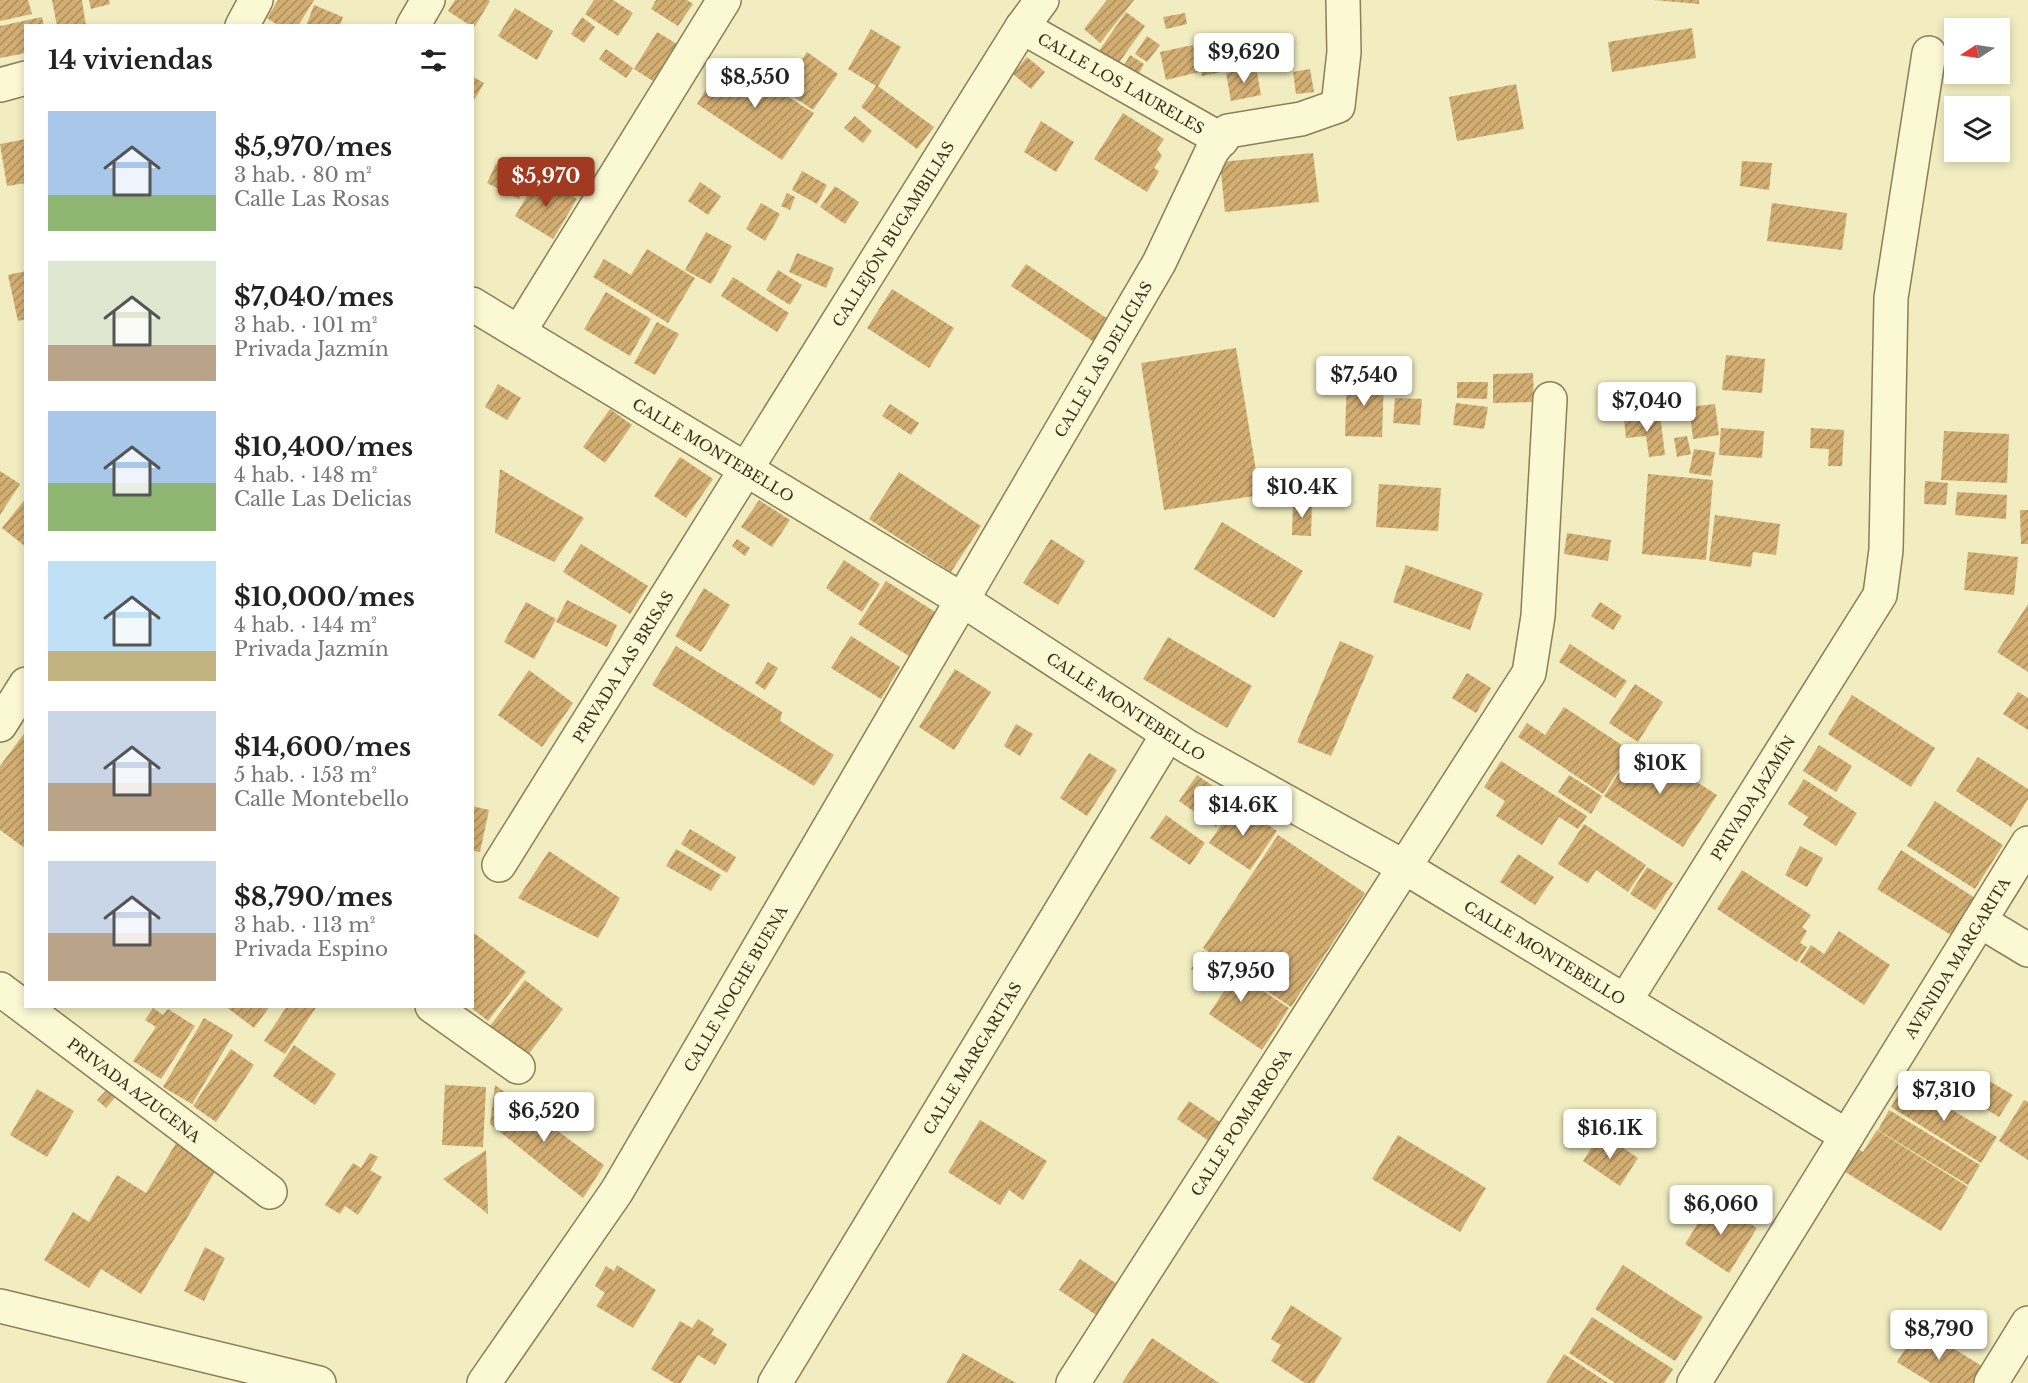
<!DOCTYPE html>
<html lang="es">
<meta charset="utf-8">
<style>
body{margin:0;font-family:"Libre Baskerville",serif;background:#f2f2f2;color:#222;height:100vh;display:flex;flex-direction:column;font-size:22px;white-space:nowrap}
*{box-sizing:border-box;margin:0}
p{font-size:20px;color:#767676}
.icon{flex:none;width:33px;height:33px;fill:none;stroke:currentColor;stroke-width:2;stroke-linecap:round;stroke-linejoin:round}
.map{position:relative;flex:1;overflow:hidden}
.sheet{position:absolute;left:24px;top:24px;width:450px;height:984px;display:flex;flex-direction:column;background:#fff;border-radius:0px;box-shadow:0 3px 9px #0003}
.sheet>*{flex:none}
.needle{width:39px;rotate:258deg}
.tools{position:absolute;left:1944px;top:18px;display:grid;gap:12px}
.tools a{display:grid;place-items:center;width:66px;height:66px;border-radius:0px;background:#fff;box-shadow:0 3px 9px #0003;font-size:30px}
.price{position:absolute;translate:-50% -51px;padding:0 14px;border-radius:6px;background:#fff;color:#222;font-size:20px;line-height:39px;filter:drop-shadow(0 2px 3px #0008)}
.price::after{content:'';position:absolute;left:50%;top:36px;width:18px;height:14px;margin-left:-9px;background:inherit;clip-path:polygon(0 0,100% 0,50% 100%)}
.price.on{background:#a03a21;color:#fff}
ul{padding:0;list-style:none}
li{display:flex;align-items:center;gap:18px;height:150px;padding:0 24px}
li span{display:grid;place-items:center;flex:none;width:168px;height:120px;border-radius:0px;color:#555}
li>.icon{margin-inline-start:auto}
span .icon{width:72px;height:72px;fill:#fffc;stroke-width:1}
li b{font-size:26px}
h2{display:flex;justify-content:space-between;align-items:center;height:72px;padding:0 24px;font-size:26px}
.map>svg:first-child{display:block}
.building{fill:url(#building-hatch)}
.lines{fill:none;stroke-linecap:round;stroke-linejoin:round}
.street-casing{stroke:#8c7e56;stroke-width:36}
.street{stroke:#fbf8d4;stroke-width:33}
.labels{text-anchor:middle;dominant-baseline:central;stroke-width:5;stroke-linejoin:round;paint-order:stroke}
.street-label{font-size:15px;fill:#3a311c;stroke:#f8f5d0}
</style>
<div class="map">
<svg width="2028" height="1383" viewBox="0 0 2028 1383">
<defs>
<pattern id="building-hatch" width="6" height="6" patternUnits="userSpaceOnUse" patternTransform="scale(1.5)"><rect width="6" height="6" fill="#d3ae72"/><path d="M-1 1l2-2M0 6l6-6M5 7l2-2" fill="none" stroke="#ac8e5d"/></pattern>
</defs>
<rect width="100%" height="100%" fill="#f1edc0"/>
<g class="building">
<polygon points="0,0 28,0 32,14 0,21"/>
<polygon points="52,0 82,0 86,26 57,26"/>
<polygon points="89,0 109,0 110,4 91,9"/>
<polygon points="278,0 314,0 298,26 279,26 267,18"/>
<polygon points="455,0 488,0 490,1 474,28 448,11"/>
<polygon points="594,0 613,0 633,13 618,36 585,14"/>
<polygon points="656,0 687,0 693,4 678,26 651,9"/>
<polygon points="1107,0 1134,0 1100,43 1084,29"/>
<polygon points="1654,0 1699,0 1699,4"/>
<polygon points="314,5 343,17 340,26 306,26"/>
<polygon points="515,8 553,31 537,60 498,36"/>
<polygon points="1126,12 1145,26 1118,64 1099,51"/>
<polygon points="1185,13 1187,24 1166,29 1163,17"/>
<polygon points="42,17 44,26 26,26 26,53 0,58 0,26"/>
<polygon points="582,17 595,27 584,43 571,34"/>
<polygon points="1692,28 1696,58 1612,72 1608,42"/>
<polygon points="871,29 901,47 878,86 934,127 917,149 861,107 876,86 848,69"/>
<polygon points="657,32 677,44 653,81 634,69"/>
<polygon points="1147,36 1160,45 1147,62 1135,54"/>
<polygon points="1193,45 1199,72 1166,80 1160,52"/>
<polygon points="1236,46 1240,68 1202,76 1198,54"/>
<polygon points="606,49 633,68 626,78 599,59"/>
<polygon points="807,52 838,74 813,110 782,89"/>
<polygon points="1130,55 1144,64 1133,84 1118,76"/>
<polygon points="1027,57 1045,72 1031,89 1013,74"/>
<polygon points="725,58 814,113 782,160 697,104"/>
<polygon points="1256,67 1261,95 1231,101 1226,73"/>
<polygon points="1310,69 1314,92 1296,94 1293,72"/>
<polygon points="472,76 484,83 472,104"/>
<polygon points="1516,84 1524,129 1457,141 1449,97"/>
<polygon points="1123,113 1164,139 1157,149 1162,156 1154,168 1159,171 1147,192 1094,159"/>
<polygon points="855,116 872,131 863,143 844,128"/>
<polygon points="1041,121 1074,142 1056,172 1024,152"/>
<polygon points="26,139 26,183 7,186 0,144"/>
<polygon points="1313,153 1319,202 1225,212 1220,162"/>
<polygon points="1742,161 1772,163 1769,190 1740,186"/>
<polygon points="496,164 528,180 519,199 487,183"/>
<polygon points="802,171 827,185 817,204 792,190"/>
<polygon points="539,176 577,199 553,239 515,216"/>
<polygon points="700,182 721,196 708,215 688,201"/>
<polygon points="835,186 859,202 845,224 820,207"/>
<polygon points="787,193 795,197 790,210 781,206"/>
<polygon points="761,203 780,214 765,241 746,229"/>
<polygon points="1772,203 1847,213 1842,250 1767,241"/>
<polygon points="706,232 732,246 711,284 685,270"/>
<polygon points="647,249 695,278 668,323 593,277 604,259 631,275"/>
<polygon points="797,253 834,268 826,288 789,272"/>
<polygon points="1026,264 1108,319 1094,342 1011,286"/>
<polygon points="778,270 802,285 790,305 766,290"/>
<polygon points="26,271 26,319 18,321 8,275"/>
<polygon points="733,277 789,313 777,332 721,296"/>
<polygon points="892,289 954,328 929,368 867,328"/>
<polygon points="606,292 651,319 630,356 584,329"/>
<polygon points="657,322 679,334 655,375 634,363"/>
<polygon points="1236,348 1260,495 1164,510 1141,363"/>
<polygon points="1726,355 1765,359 1762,393 1722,390"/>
<polygon points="1533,373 1534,402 1493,403 1493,374"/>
<polygon points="1347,377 1384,378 1382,437 1345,436"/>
<polygon points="1457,382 1488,382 1487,399 1457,398"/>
<polygon points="498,384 521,398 507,420 485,407"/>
<polygon points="1395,398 1422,399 1420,425 1393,423"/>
<polygon points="1456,403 1488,407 1484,429 1453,425"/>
<polygon points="890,404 919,423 911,435 882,416"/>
<polygon points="1715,404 1719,435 1693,439 1689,407"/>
<polygon points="610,409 632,425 605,463 583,447"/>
<polygon points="1660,415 1665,455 1649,457 1646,436 1626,438 1624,420"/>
<polygon points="1721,428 1764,431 1762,458 1719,455"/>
<polygon points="1811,428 1844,430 1842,466 1828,466 1829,449 1810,448"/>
<polygon points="1944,431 2009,434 2007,483 1941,480"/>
<polygon points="1687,436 1691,454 1677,457 1674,438"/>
<polygon points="1694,449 1715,452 1711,476 1689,473"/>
<polygon points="680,457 713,479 686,518 654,496"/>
<polygon points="500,469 584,518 554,562 495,533"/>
<polygon points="0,471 20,484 0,515"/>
<polygon points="899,472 981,526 951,572 869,519"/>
<polygon points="1648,474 1713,480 1706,560 1642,554"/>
<polygon points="1925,481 1948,483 1946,505 1924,504"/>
<polygon points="1379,484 1441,488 1438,531 1376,527"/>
<polygon points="1957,492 2007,495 2006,519 1955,515"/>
<polygon points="26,498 26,547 2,528"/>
<polygon points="759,500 790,520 772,547 741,527"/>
<polygon points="1293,501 1312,502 1311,536 1292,535"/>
<polygon points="2020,510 2028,510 2028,544 2021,544"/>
<polygon points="1715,515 1780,524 1776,555 1753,552 1751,567 1709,561"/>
<polygon points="1222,522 1303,571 1274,618 1194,569"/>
<polygon points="1567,533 1611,540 1608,561 1564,554"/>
<polygon points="737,539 750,548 745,556 732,546"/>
<polygon points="1051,539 1085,561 1058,605 1023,583"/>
<polygon points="581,544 648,586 630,614 563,572"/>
<polygon points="1968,552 2018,557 2014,595 1964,590"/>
<polygon points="844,560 880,584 862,612 826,588"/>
<polygon points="1406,565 1483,593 1470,630 1393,602"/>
<polygon points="886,581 940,615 912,658 858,624"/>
<polygon points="704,588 730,605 701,652 675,636"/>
<polygon points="567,600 617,625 607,647 556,622"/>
<polygon points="526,602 556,619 534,659 504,642"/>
<polygon points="1600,602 1622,616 1613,630 1591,616"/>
<polygon points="2028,604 2028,672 1997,652"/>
<polygon points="851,636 900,667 881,699 831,668"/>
<polygon points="1168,637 1252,686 1227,728 1143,679"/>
<polygon points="1340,641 1374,656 1331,756 1297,742"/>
<polygon points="1570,644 1627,681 1615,698 1559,662"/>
<polygon points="676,646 782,712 780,721 834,755 814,786 652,685"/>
<polygon points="768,662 778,668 765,690 755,683"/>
<polygon points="955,669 991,692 954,750 919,727"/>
<polygon points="529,670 573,703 542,747 498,715"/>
<polygon points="1467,673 1491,688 1476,713 1452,698"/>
<polygon points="1635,684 1663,702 1638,742 1609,723"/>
<polygon points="2018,692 2028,698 2028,730 2003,714"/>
<polygon points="1852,695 1935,748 1911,787 1828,734"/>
<polygon points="1564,707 1631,751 1603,794 1518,737 1527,723 1545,735"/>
<polygon points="1016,724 1033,734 1020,756 1004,746"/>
<polygon points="26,731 26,849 0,830 0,766"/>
<polygon points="1638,744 1717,795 1683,847 1604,796"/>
<polygon points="1819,745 1852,766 1836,792 1803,771"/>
<polygon points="1089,753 1117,770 1087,816 1060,798"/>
<polygon points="1978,757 2028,789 2028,799 2011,827 1956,791"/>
<polygon points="1501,761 1587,816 1578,829 1559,817 1542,845 1496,816 1505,801 1484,787"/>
<polygon points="1197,775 1233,800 1216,827 1179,801"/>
<polygon points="1569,775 1602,796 1591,814 1558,792"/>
<polygon points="1804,779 1857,813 1836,846 1803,825 1808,817 1788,804"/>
<polygon points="1935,801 2003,845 1975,889 1907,846"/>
<polygon points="1236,803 1277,831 1250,870 1209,843"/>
<polygon points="472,806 489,810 480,852 472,851"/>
<polygon points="1166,815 1205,843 1190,865 1150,838"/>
<polygon points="1584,824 1646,865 1628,892 1596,870 1588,883 1558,864"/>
<polygon points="690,829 736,857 727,873 681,844"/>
<polygon points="1278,835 1365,893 1291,1007 1203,948"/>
<polygon points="1800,846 1823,858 1807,887 1785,875"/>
<polygon points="676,849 721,875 711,891 666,866"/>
<polygon points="1901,850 1975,898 1951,935 1877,889"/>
<polygon points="549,851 620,898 598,938 518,898"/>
<polygon points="1518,854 1554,877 1535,905 1500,882"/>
<polygon points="1647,867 1673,883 1655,910 1630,894"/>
<polygon points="1742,870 1811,915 1802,927 1807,931 1800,943 1807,947 1797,962 1717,909"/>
<polygon points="1839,931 1890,965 1864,1005 1800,962 1811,945 1824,954"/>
<polygon points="474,933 526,972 488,1021 469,1006 472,1006"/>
<polygon points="1203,951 1289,1008 1262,1050 1209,1014 1224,991 1191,969"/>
<polygon points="525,980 563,1009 528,1055 490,1026"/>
<polygon points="225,1006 270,1006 254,1028"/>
<polygon points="287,1006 317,1006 285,1054 264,1041"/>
<polygon points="153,1008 163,1015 168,1009 195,1026 161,1079 133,1061 156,1027 145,1020"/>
<polygon points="204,1018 233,1035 192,1104 163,1087"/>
<polygon points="294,1045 336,1074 315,1105 273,1076"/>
<polygon points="231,1049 254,1065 216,1122 193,1106"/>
<polygon points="1989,1081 2013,1095 1999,1117 1976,1103"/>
<polygon points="1906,1082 1997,1137 1981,1163 1891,1107"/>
<polygon points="445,1085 486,1087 483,1147 442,1145"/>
<polygon points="495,1085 604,1165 583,1198 490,1124"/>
<polygon points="109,1087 118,1094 106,1108 97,1100"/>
<polygon points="37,1089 74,1111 47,1157 10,1135"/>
<polygon points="2024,1100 2028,1102 2028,1160 1999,1141"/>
<polygon points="1189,1101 1220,1122 1209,1141 1177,1119"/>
<polygon points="1889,1110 1980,1165 1968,1185 1878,1130"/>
<polygon points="980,1120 1047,1161 1023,1200 1009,1190 1000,1205 948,1172"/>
<polygon points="1877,1130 1968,1187 1941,1231 1834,1165 1848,1142 1863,1152"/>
<polygon points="1601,1133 1638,1158 1620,1186 1583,1161"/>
<polygon points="1398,1135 1486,1188 1460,1232 1372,1179"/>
<polygon points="178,1140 219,1165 141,1294 101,1269 89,1288 44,1260 73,1212 89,1222 117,1175 146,1193"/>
<polygon points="486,1150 488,1214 443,1179"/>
<polygon points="370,1153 378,1157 370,1170 382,1177 358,1215 345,1206 340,1214 325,1205 353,1163 361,1168"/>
<polygon points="1713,1199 1757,1228 1729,1273 1685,1244"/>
<polygon points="205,1247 225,1258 204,1301 184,1291"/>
<polygon points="1080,1259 1123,1288 1102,1319 1059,1290"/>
<polygon points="617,1265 656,1290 633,1328 596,1306 605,1293 595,1286 606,1266 614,1271"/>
<polygon points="1623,1265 1703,1317 1675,1361 1595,1309"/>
<polygon points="1291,1305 1342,1338 1314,1383 1305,1383 1271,1361 1281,1345 1271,1339"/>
<polygon points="1592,1317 1673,1369 1664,1383 1615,1383 1569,1353"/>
<polygon points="698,1319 714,1329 711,1334 727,1344 715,1365 698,1355 681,1383 674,1383 651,1369 680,1321 692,1328"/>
<polygon points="1919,1327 1985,1368 1976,1383 1931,1383 1897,1362"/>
<polygon points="1152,1338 1219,1383 1122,1383"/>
<polygon points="963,1353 1016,1383 946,1383"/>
<polygon points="1564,1354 1608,1383 1546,1383"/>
</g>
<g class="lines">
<defs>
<g id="street">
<polyline points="242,26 256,0"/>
<polyline points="413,26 428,0"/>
<path id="s1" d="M1022,27L1222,140"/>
<polyline points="0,85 26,78"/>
<path id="s2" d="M472,304L964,601L1188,747L1406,868L1847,1136"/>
<polyline points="519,332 724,0"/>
<polyline points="0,725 26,684"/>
<path id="s3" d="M499,865L1022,27L1042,0"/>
<polyline points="1980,921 2028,950"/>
<path id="s4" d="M0,989L270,1192"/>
<path id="s5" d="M1625,1001L1880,595L1886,550L1891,298L1929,53"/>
<polyline points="432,1006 518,1067"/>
<polyline points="0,1306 319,1383"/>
<path id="s6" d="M484,1383L617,1191L1159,263L1212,151L1228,131L1301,119L1338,106L1344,52L1343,0"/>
<path id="s7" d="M775,1383L1168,734"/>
<path id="s8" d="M1073,1383L1529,673L1538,616L1550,399"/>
<path id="s9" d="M1694,1383L2028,843"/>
<polyline points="1991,1383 2028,1323"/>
</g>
</defs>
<use href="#street" class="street-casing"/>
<use href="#street" class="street"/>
</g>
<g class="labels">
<g class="street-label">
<text stroke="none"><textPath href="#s1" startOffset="114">CALLE LOS LAURELES</textPath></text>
<text stroke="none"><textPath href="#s3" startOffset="744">CALLEJÓN BUGAMBILIAS</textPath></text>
<text stroke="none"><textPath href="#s6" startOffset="1197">CALLE LAS DELICIAS</textPath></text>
<text stroke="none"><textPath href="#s2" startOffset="282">CALLE MONTEBELLO</textPath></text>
<text stroke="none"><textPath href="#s3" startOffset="234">PRIVADA LAS BRISAS</textPath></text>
<text stroke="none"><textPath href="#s2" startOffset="768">CALLE MONTEBELLO</textPath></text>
<text stroke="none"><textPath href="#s5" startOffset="240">PRIVADA JAZMÍN</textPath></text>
<text stroke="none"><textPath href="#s2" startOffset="1254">CALLE MONTEBELLO</textPath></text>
<text stroke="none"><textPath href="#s9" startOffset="500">AVENIDA MARGARITA</textPath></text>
<text stroke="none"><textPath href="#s6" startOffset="468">CALLE NOCHE BUENA</textPath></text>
<text stroke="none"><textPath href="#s7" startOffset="380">CALLE MARGARITAS</textPath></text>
<text stroke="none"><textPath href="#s4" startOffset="168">PRIVADA AZUCENA</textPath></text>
<text stroke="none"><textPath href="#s8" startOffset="310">CALLE POMARROSA</textPath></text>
</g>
</g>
</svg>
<div class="tools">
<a><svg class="needle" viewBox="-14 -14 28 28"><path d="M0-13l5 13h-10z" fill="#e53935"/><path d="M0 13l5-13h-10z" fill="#767676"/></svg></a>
<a><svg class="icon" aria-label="layers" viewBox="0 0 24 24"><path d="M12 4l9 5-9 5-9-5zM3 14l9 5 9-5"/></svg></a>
</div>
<b class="price" style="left:1244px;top:84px">$9,620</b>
<b class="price" style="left:755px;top:109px">$8,550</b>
<b class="price on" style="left:546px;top:208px">$5,970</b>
<b class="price" style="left:1364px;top:407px">$7,540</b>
<b class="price" style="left:1647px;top:433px">$7,040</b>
<b class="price" style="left:1302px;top:519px">$10.4K</b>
<b class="price" style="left:1660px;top:795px">$10K</b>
<b class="price" style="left:1243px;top:837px">$14.6K</b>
<b class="price" style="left:1241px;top:1003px">$7,950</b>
<b class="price" style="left:1944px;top:1122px">$7,310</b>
<b class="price" style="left:544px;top:1143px">$6,520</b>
<b class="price" style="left:1610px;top:1160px">$16.1K</b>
<b class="price" style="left:1721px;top:1236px">$6,060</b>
<b class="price" style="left:1939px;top:1361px">$8,790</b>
<section class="sheet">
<h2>14 viviendas<svg class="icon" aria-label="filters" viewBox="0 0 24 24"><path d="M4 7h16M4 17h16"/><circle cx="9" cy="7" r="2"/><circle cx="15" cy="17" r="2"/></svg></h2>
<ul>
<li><span style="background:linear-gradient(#a9c7e8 70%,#8fb573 0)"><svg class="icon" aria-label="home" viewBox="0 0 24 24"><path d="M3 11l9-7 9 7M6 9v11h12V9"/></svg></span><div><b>$5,970/mes</b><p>3 hab. · 80 m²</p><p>Calle Las Rosas</p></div></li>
<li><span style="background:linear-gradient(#dfe7d0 70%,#b9a48a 0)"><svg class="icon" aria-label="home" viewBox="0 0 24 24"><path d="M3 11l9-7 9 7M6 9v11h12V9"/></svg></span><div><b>$7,040/mes</b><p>3 hab. · 101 m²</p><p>Privada Jazmín</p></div></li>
<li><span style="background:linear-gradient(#a9c7e8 60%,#8fb573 0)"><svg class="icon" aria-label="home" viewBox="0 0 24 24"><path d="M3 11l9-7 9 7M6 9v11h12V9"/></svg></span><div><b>$10,400/mes</b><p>4 hab. · 148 m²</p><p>Calle Las Delicias</p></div></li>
<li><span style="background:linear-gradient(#bfe0f5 75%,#c2b280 0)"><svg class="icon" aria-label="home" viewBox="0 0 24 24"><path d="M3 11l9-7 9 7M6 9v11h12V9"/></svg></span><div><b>$10,000/mes</b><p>4 hab. · 144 m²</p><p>Privada Jazmín</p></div></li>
<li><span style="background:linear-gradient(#c9d6e8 60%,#b9a48a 0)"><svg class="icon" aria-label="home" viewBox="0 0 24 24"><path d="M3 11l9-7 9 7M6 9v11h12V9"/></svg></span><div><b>$14,600/mes</b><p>5 hab. · 153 m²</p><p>Calle Montebello</p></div></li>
<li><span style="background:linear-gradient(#c9d6e8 60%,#b9a48a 0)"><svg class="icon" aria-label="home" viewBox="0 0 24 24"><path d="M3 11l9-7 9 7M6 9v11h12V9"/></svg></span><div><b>$8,790/mes</b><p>3 hab. · 113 m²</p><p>Privada Espino</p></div></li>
</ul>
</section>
</div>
